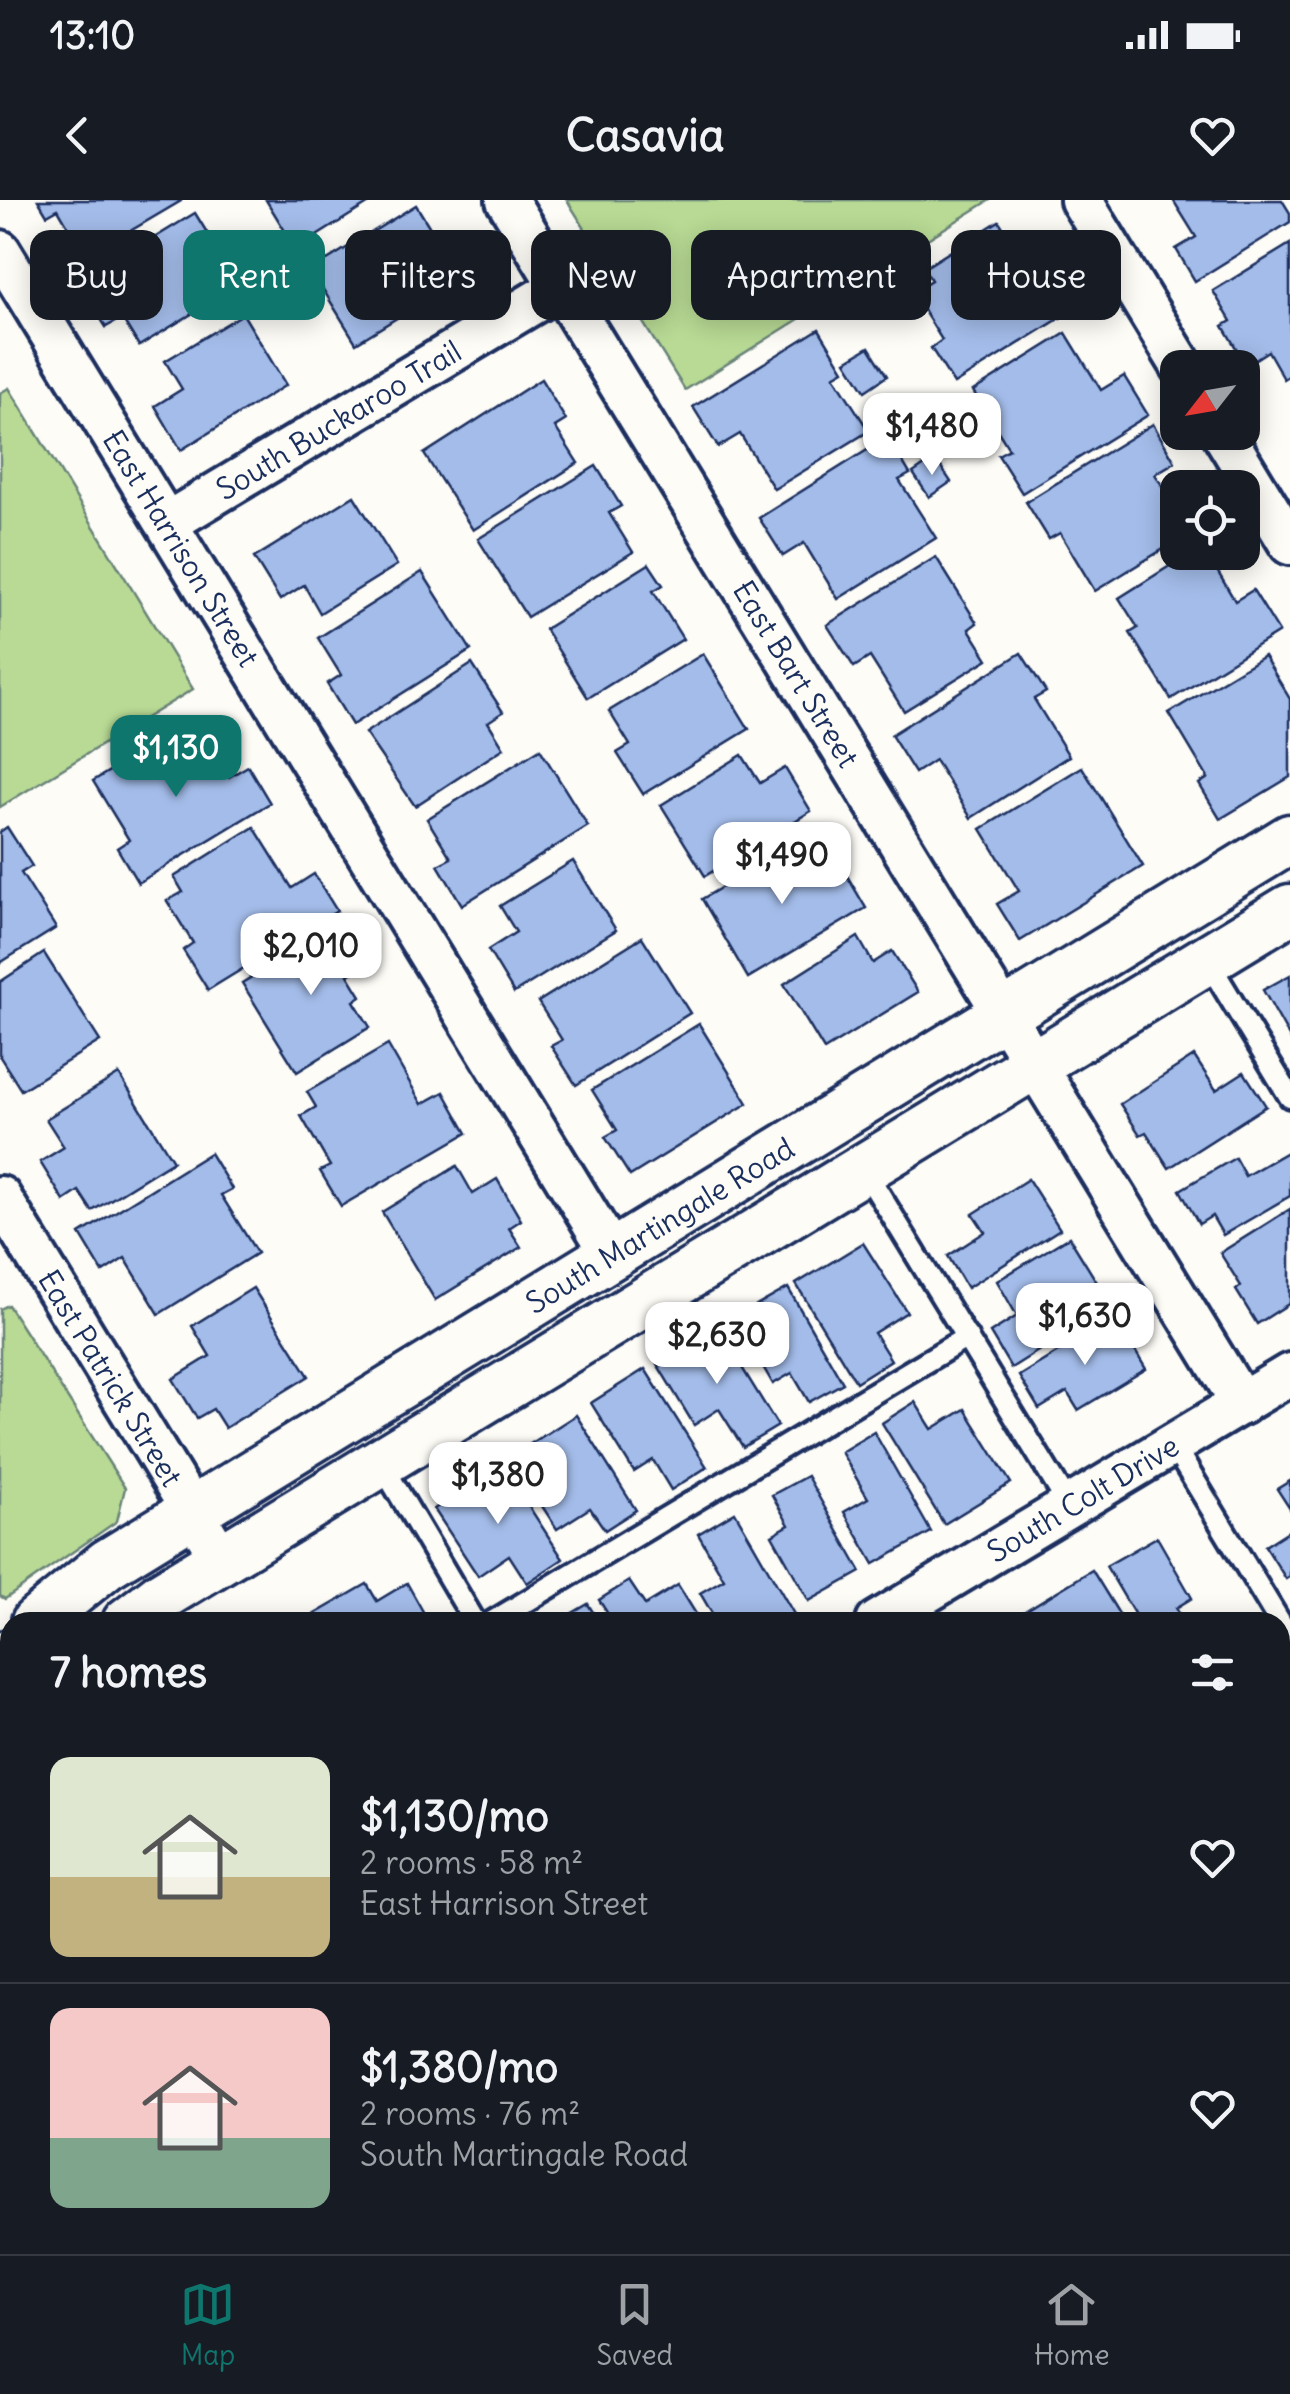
<!DOCTYPE html>
<meta charset="utf-8">
<style>
body{margin:0;font-family:Delius,sans-serif;background:#242831;color:#f1f3f6;height:100vh;display:flex;flex-direction:column;font-size:38px;white-space:nowrap}
*{box-sizing:border-box;margin:0}
p{font-size:32px;color:#9ea1a6}
.icon{flex:none;width:55px;height:55px;fill:none;stroke:currentColor;stroke-width:2;stroke-linecap:round;stroke-linejoin:round}
.map{position:relative;flex:1;overflow:hidden}
.panel{position:absolute;left:0px;top:1412px;width:1290px;height:642px;display:flex;flex-direction:column;background:#171b24;border-radius:30px 30px 0 0;box-shadow:0 5px 25px #0003}
.panel>*{flex:none}
.guide{position:absolute;left:30px;top:30px;width:1230px;height:90px;display:flex;gap:20px}
.needle{width:65px;rotate:239deg}
.buttons{position:absolute;left:1160px;top:150px;display:grid;gap:20px}
.buttons a{display:grid;place-items:center;width:100px;height:100px;border-radius:20px;background:#171b24;box-shadow:0 5px 25px #0003;font-size:50px}
.price{position:absolute;translate:-50% -85px;padding:0 22px;border-radius:20px;background:#fff;color:#222;font-size:32px;line-height:65px;filter:drop-shadow(0 2px 5px #0008)}
.price::after{content:'';position:absolute;left:50%;top:60px;width:30px;height:22px;margin-left:-15px;background:inherit;clip-path:polygon(0 0,100% 0,50% 100%)}
.price.current{background:#0f766e;color:#fff}
ul{padding:0;list-style:none}
li{display:flex;align-items:center;gap:30px;height:250px;padding:0 50px}
li+li{border-top:2px solid #363941}
li span{display:grid;place-items:center;flex:none;width:280px;height:200px;border-radius:20px;color:#555}
li>.icon{margin-inline-start:auto}
span .icon{width:120px;height:120px;fill:#fffc;stroke-width:1}
li b{font-size:42px}
h2{display:flex;justify-content:space-between;align-items:center;height:120px;padding:0 50px;font-size:42px}
.chip{padding:0 35px;border-radius:20px;background:#171b24;box-shadow:0 5px 25px #0003;font-size:35px;line-height:90px}
.chip.current{background:#0f766e;color:#fff}
.status{display:flex;justify-content:space-between;align-items:center;height:70px;padding:0 50px;background:#171b24;direction:ltr}
.status svg{height:28px;fill:currentColor}
header{display:flex;justify-content:space-between;align-items:center;height:130px;padding:0 50px;background:#171b24;font-size:45px;font-weight:800}
.dock{display:flex;justify-content:space-around;align-items:center;height:140px;border-top:2px solid #363941;background:#171b24;font-size:28px;color:#9ea1a6}
.dock a{display:grid;justify-items:center;gap:5px}
.dock .current{color:#0f766e}
.map>svg:first-child{display:block}
.green{fill:#b8da94;stroke:#6a8479;stroke-width:2.5}
.building{fill:#a3bce9;stroke:#1b2f5e;stroke-width:2.5}
.lines{fill:none;stroke-linecap:round;stroke-linejoin:round}
.service-casing{stroke:#1b2f5e;stroke-width:28}
.minor-casing{stroke:#1b2f5e;stroke-width:48}
.tertiary-casing{stroke:#1b2f5e;stroke-width:55}
.service{stroke:#fdfcf7;stroke-width:20}
.minor{stroke:#fdfcf7;stroke-width:40}
.tertiary{stroke:#fdfcf7;stroke-width:48}
.labels{text-anchor:middle;dominant-baseline:central;stroke-width:9;stroke-linejoin:round;paint-order:stroke}
.street-label{font-size:30px;fill:#1b2f5e;stroke:#fdfcf7}
</style>
<div class="status"><b>13:10</b><svg viewBox="0 0 49 12"><path d="M0 12V9h3v3zM5 12V6h3v6zM10 12V3h3v9zM15 12V0h3v12zM26 1h20v11H26zM47 4h2v5h-2z"/></svg></div>
<header><svg class="icon" aria-label="back" viewBox="0 0 24 24"><path d="M15 5l-7 7 7 7"/></svg>Casavia<svg class="icon" aria-label="heart" viewBox="0 0 24 24"><path d="M12 20l-8-8c-3-5 5-10 8-4 3-6 11-1 8 4z"/></svg></header>
<div class="map">
<svg width="1290" height="2054" viewBox="0 0 1290 2054">
<rect width="100%" height="100%" fill="#fdfcf7"/>
<filter id="ink" filterUnits="userSpaceOnUse"><feTurbulence type="fractalNoise" baseFrequency=".01" numOctaves="2"/><feDisplacementMap in="SourceGraphic" scale="20" xChannelSelector="R" yChannelSelector="G"/><feConvolveMatrix kernelMatrix="1 2 1 2 8 2 1 2 1" color-interpolation-filters="sRGB"/></filter>
<g filter="url(#ink)">
<g class="green">
<polygon points="567,0 990,0 685,190"/>
<polygon points="9,188 193,489 0,607 0,193"/>
<polygon points="8,1105 125,1288 117,1321 5,1399 0,1396 0,1109"/>
<polygon points="10,1703 10,1872 0,1774"/>
<polygon points="774,2045 918,2045 924,2054 759,2054"/>
</g>
<g class="building">
<polygon points="38,0 181,0 181,1 86,57 58,9 47,15"/>
<polygon points="266,0 374,0 296,49"/>
<polygon points="1173,0 1282,0 1290,13 1290,22 1195,81 1176,49 1196,37"/>
<polygon points="416,5 437,39 454,28 478,68 356,143 311,70"/>
<polygon points="195,13 239,85 139,146 122,118 106,127 79,84"/>
<polygon points="999,21 1038,83 1058,70 1081,105 954,184 931,148 942,140 912,92 931,80 924,68"/>
<polygon points="1290,44 1290,175 1284,179 1268,151 1246,165 1223,126 1231,121 1213,91"/>
<polygon points="243,114 286,185 181,250 155,206 182,189 165,161"/>
<polygon points="819,129 844,170 834,176 869,231 774,289 740,234 718,247 693,207"/>
<polygon points="1066,133 1101,190 1124,176 1148,215 1022,293 998,255 1009,249 973,191"/>
<polygon points="869,147 887,176 865,191 846,161"/>
<polygon points="541,179 566,220 555,227 578,263 473,330 424,254"/>
<polygon points="1153,224 1175,262 1155,274 1178,311 1178,340 1095,391 1060,333 1049,339 1026,302"/>
<polygon points="888,237 910,274 899,280 936,338 838,399 804,343 783,356 759,318"/>
<polygon points="935,258 951,282 929,297 913,273"/>
<polygon points="596,266 621,306 609,313 633,352 527,417 478,339"/>
<polygon points="354,296 397,365 320,413 304,385 280,400 254,358"/>
<polygon points="1192,352 1206,352 1235,401 1253,390 1279,432 1171,499 1130,433 1138,428 1119,398"/>
<polygon points="936,357 977,423 969,429 988,459 904,511 870,457 854,467 827,425"/>
<polygon points="649,364 663,385 653,391 683,439 588,498 545,429"/>
<polygon points="422,372 471,450 352,525 327,484 341,475 318,438"/>
<polygon points="1021,453 1046,492 1034,499 1069,556 971,618 935,560 915,573 891,535"/>
<polygon points="703,454 749,529 643,594 617,553 630,545 609,511"/>
<polygon points="1264,456 1290,499 1290,577 1220,619 1199,584 1208,578 1169,513"/>
<polygon points="472,464 503,512 488,522 504,548 415,606 365,533"/>
<polygon points="194,520 229,577 248,566 270,603 138,683 117,648 129,640 93,581"/>
<polygon points="540,549 588,626 462,705 438,665 451,658 427,619"/>
<polygon points="742,555 760,583 785,568 811,611 705,676 661,605"/>
<polygon points="1082,567 1143,666 1020,741 997,704 1019,691 981,629"/>
<polygon points="7,627 32,666 21,673 56,728 0,763 0,632"/>
<polygon points="254,627 292,688 314,674 337,711 208,790 183,750 193,743 167,701 183,692 174,677"/>
<polygon points="807,637 830,676 843,669 866,708 748,778 702,699"/>
<polygon points="573,661 616,730 514,793 488,750 516,732 500,706"/>
<polygon points="339,723 365,764 348,775 361,796 354,801 370,827 297,872 242,783"/>
<polygon points="642,737 690,813 576,885 551,846 562,840 538,802"/>
<polygon points="858,737 873,763 892,751 918,792 824,850 784,784"/>
<polygon points="44,753 100,841 21,890 0,857 0,782"/>
<polygon points="1290,775 1290,838 1263,790"/>
<polygon points="699,824 748,903 630,976 605,937 617,930 592,890"/>
<polygon points="388,845 422,904 444,892 467,933 341,1006 320,971 330,966 301,916 316,907 307,892"/>
<polygon points="1194,856 1216,890 1244,872 1266,906 1169,968 1146,932 1140,935 1120,904"/>
<polygon points="119,874 173,961 92,1011 79,991 64,1001 40,962 64,947 46,919"/>
<polygon points="1287,952 1290,957 1290,996 1223,1035 1212,1016 1199,1024 1180,990 1235,958 1245,976"/>
<polygon points="210,953 232,989 221,995 257,1053 159,1114 125,1058 103,1072 80,1034"/>
<polygon points="457,966 473,994 497,979 521,1020 509,1028 521,1047 435,1100 382,1012"/>
<polygon points="1028,979 1060,1029 967,1088 948,1056 985,1032 973,1014"/>
<polygon points="1290,1009 1290,1103 1257,1124 1236,1090 1241,1086 1220,1053"/>
<polygon points="1069,1037 1111,1105 1011,1168 990,1133 1017,1116 997,1081"/>
<polygon points="863,1043 907,1112 874,1133 891,1160 856,1182 796,1084"/>
<polygon points="253,1088 309,1176 225,1228 213,1209 197,1218 173,1179 210,1156 192,1126"/>
<polygon points="788,1088 843,1183 809,1202 792,1173 773,1184 735,1118"/>
<polygon points="1115,1117 1146,1169 1078,1210 1067,1192 1039,1209 1019,1176"/>
<polygon points="717,1127 778,1226 743,1247 719,1209 694,1225 657,1164"/>
<polygon points="645,1169 707,1267 671,1290 653,1260 634,1272 591,1203"/>
<polygon points="915,1202 932,1229 965,1209 1011,1283 944,1324 882,1223"/>
<polygon points="576,1215 636,1310 605,1330 590,1308 557,1329 510,1257"/>
<polygon points="874,1232 931,1332 874,1364 844,1312 868,1298 841,1252"/>
<polygon points="502,1265 563,1359 527,1383 509,1355 478,1376 434,1309"/>
<polygon points="807,1276 861,1372 809,1401 772,1335 789,1325 772,1295"/>
<polygon points="1290,1281 1290,1309 1277,1289"/>
<polygon points="735,1312 795,1416 784,1422 717,1422 700,1393 724,1379 698,1334"/>
<polygon points="1290,1330 1290,1376 1286,1379 1265,1346"/>
<polygon points="1157,1337 1192,1398 1176,1408 1184,1422 1139,1422 1106,1366"/>
<polygon points="1092,1370 1124,1422 1032,1422 1025,1411"/>
<polygon points="629,1381 645,1405 678,1385 701,1422 613,1422 599,1400"/>
<polygon points="407,1383 426,1417 416,1422 301,1422 367,1384 377,1401"/>
<polygon points="588,1404 599,1422 557,1422"/>
<polygon points="1282,1507 1290,1519 1290,1610 1280,1616"/>
<polygon points="1290,1764 1290,1838 1282,1843 1280,1770"/>
<polygon points="1280,1858 1290,1875 1290,1924 1280,1930"/>
<polygon points="1280,2038 1290,2054 1240,2054 1234,2045 1280,2045"/>
<polygon points="179,2045 232,2045 238,2054 165,2054"/>
<polygon points="246,2045 334,2045 339,2054 251,2054"/>
<polygon points="350,2045 396,2045 398,2048 388,2054 356,2054"/>
<polygon points="955,2045 983,2045 969,2054 961,2054"/>
<polygon points="1000,2045 1079,2045 1063,2054 985,2054"/>
</g>
<g class="lines">
<defs>
<g id="service">
<polyline points="1207,760 1290,897"/>
<polyline points="865,971 1070,1307"/>
<polyline points="1173,1245 1290,1439"/>
<polyline points="381,1263 475,1422"/>
<polyline points="492,1422 967,1137"/>
<polyline points="1280,1962 1290,1956"/>
<polyline points="1142,2045 1148,2054"/>
<polyline points="432,2054 446,2045"/>
</g>
<g id="minor">
<path id="s1" d="M507,0L1242,1204"/>
<polyline points="1081,0 1183,168"/>
<path id="s2" d="M0,51L612,1054"/>
<polyline points="1222,232 1290,344"/>
<path id="s3" d="M167,323L560,87"/>
<path id="s4" d="M0,997L222,1360"/>
<path id="s5" d="M877,1422L1290,1174"/>
<polyline points="1280,1687 1290,1681"/>
<polyline points="0,2004 10,1997"/>
<polyline points="526,2045 531,2054"/>
<polyline points="677,2054 692,2045"/>
</g>
<g id="tertiary">
<path id="s6" d="M36,1422L107,1364L1290,639"/>
<polyline points="127,1422 161,1396 1290,709"/>
<polyline points="0,1469 10,1454"/>
<polyline points="0,1578 10,1559"/>
<polyline points="0,1952 10,1974"/>
<polyline points="51,2045 56,2054"/>
</g>
</defs>
<use href="#service" class="service-casing"/>
<use href="#minor" class="minor-casing"/>
<use href="#tertiary" class="tertiary-casing"/>
<use href="#service" class="service"/>
<use href="#minor" class="minor"/>
<use href="#tertiary" class="tertiary"/>
</g>
</g>
<g class="labels">
<g class="street-label">
<text stroke="none"><textPath href="#s3" startOffset="200">South Buckaroo Trail</textPath></text>
<text stroke="none"><textPath href="#s2" startOffset="348">East Harrison Street</textPath></text>
<text stroke="none"><textPath href="#s1" startOffset="555">East Bart Street</textPath></text>
<text stroke="none"><textPath href="#s6" startOffset="740">South Martingale Road</textPath></text>
<text stroke="none"><textPath href="#s4" startOffset="212">East Patrick Street</textPath></text>
<text stroke="none"><textPath href="#s5" startOffset="240">South Colt Drive</textPath></text>
</g>
</g>
</svg>
<div class="buttons">
<a><svg class="needle" viewBox="-14 -14 28 28"><path d="M0-13l5 13h-10z" fill="#e53935"/><path d="M0 13l5-13h-10z" fill="#9ea1a6"/></svg></a>
<a><svg class="icon" aria-label="locate" viewBox="0 0 24 24"><circle cx="12" cy="12" r="6"/><path d="M12 2v4M12 18v4M2 12h4M18 12h4"/></svg></a>
</div>
<b class="price" style="left:932px;top:278px">$1,480</b>
<b class="price current" style="left:176px;top:600px">$1,130</b>
<b class="price" style="left:782px;top:707px">$1,490</b>
<b class="price" style="left:311px;top:798px">$2,010</b>
<b class="price" style="left:1085px;top:1168px">$1,630</b>
<b class="price" style="left:717px;top:1187px">$2,630</b>
<b class="price" style="left:498px;top:1327px">$1,380</b>
<div class="guide">
<a class="chip">Buy</a>
<a class="chip current">Rent</a>
<a class="chip">Filters</a>
<a class="chip">New</a>
<a class="chip">Apartment</a>
<a class="chip">House</a>
</div>
<section class="panel">
<h2>7 homes<svg class="icon" aria-label="filters" viewBox="0 0 24 24"><path d="M4 7h16M4 17h16"/><circle cx="9" cy="7" r="2"/><circle cx="15" cy="17" r="2"/></svg></h2>
<ul>
<li><span style="background:linear-gradient(#dfe7d0 60%,#c2b280 0)"><svg class="icon" aria-label="home" viewBox="0 0 24 24"><path d="M3 11l9-7 9 7M6 9v11h12V9"/></svg></span><div><b>$1,130/mo</b><p>2 rooms · 58 m²</p><p>East Harrison Street</p></div><svg class="icon" aria-label="heart" viewBox="0 0 24 24"><path d="M12 20l-8-8c-3-5 5-10 8-4 3-6 11-1 8 4z"/></svg></li>
<li><span style="background:linear-gradient(#f6c9c9 65%,#7fa58c 0)"><svg class="icon" aria-label="home" viewBox="0 0 24 24"><path d="M3 11l9-7 9 7M6 9v11h12V9"/></svg></span><div><b>$1,380/mo</b><p>2 rooms · 76 m²</p><p>South Martingale Road</p></div><svg class="icon" aria-label="heart" viewBox="0 0 24 24"><path d="M12 20l-8-8c-3-5 5-10 8-4 3-6 11-1 8 4z"/></svg></li>
</ul>
</section>
</div>
<nav class="dock">
<a class="current"><svg class="icon" aria-label="map" viewBox="0 0 24 24"><path d="M3 6l6-2 6 2 6-2v14l-6 2-6-2-6 2zM9 4v14M15 6v14"/></svg>Map</a>
<a><svg class="icon" aria-label="saved" viewBox="0 0 24 24"><path d="M7 4h10v16l-5-4-5 4z"/></svg>Saved</a>
<a><svg class="icon" aria-label="home" viewBox="0 0 24 24"><path d="M3 11l9-7 9 7M6 9v11h12V9"/></svg>Home</a>
</nav>
